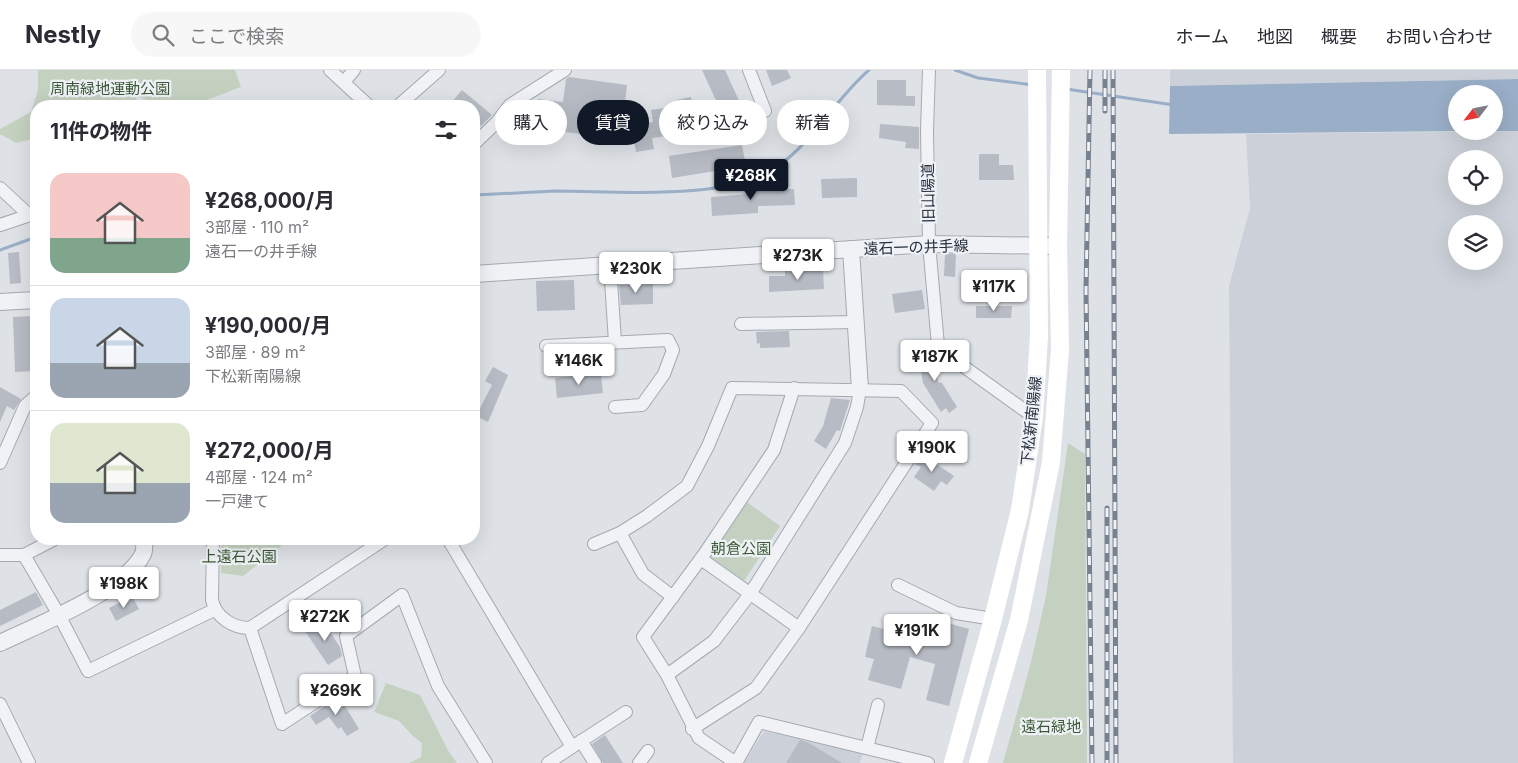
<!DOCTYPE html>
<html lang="ja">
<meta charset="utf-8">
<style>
body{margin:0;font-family:Inter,"Noto Sans JP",sans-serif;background:#f7f7f7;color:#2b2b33;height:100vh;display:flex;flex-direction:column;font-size:19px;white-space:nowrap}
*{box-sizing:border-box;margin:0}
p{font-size:16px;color:#7c7c81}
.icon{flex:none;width:28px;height:28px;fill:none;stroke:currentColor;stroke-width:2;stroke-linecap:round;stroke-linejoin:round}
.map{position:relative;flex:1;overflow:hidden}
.sheet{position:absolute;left:30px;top:30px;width:450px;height:445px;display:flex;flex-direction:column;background:#fff;border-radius:20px;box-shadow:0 5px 20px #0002}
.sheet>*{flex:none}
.hud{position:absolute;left:495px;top:30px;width:475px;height:45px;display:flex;gap:10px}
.needle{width:32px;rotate:238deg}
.tools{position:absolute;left:1448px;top:15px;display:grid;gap:10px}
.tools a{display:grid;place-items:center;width:55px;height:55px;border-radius:50%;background:#fff;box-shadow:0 5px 20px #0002;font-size:25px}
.price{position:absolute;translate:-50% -42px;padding:0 11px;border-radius:5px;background:#fff;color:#222;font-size:16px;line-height:32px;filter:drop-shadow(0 1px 2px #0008)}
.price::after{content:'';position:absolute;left:50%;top:30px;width:15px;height:11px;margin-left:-8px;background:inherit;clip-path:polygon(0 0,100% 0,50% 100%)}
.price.on{background:#111827;color:#fff}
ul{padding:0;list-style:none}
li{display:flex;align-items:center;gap:15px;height:125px;padding:0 20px}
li+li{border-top:1px solid #e1e1e2}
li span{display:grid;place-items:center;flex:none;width:140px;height:100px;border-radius:15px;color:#555}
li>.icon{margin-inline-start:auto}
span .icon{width:60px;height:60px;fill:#fffc;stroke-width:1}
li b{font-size:21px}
h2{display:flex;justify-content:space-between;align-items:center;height:60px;padding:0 20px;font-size:21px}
.pill{padding:0 18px;border-radius:22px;background:#fff;box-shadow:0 5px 20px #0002;font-size:18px;line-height:45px}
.pill.on{background:#111827;color:#fff}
header{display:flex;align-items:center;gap:30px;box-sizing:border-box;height:70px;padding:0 25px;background:#fff;border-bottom:1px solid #e1e1e2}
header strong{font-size:24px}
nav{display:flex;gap:28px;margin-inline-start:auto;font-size:18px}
.search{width:350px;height:45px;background:#f7f7f7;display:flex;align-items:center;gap:12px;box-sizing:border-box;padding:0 18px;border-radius:28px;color:#7c7c81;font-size:19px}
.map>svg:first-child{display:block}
.built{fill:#ccd1d9;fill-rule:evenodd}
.green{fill:#c4d1c0}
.water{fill:#9aaec7}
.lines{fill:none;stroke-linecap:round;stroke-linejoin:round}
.stream{stroke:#9aaec7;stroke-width:3}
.building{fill:#b6bbc4}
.minor-casing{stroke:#a4a9b1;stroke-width:14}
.tertiary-casing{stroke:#a4a9b1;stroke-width:18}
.minor{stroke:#f1f2f6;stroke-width:12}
.tertiary{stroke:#f1f2f6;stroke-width:16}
.secondary{stroke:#fff;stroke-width:18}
.rail-casing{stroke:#788190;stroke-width:5}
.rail{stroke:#eef1f5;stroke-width:3;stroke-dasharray:9;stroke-linecap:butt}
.labels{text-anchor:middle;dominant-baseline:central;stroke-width:4.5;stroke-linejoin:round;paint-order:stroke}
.park-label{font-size:15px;fill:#3b5936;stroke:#eef1f5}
.street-label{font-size:15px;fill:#282f3e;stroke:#eef1f5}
</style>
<header>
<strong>Nestly</strong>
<div class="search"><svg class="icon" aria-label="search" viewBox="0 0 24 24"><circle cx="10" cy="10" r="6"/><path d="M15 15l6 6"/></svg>ここで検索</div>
<nav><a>ホーム</a><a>地図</a><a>概要</a><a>お問い合わせ</a></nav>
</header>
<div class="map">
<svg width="1518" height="693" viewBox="0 0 1518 693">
<rect width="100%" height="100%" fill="#dee2e7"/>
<g class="built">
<polygon points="1170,0 1518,0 1518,9 1170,16"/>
<path d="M1518,61V693H1233L1229,216L1250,138L1246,64ZM1456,89H1494V126H1456ZM1456,154H1494V191H1456Z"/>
<polygon points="764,661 863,683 860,693 744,693"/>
</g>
<g class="green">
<path d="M38,0H235L241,17C200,32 180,45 137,26L135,36H36V68L16,73L0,64V59L31,42L38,20Z"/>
<polygon points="1068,373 1085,384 1087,693 1003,693 1030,596 1046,526"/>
<polygon points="747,432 780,456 744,511 709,486"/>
<polygon points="222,469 290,469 243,506 221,503"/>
<polygon points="386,613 420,625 449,682 457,693 409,693 421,687 422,673 413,666 399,651 374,642"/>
</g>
<polygon class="water" points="1518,9 1518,61 1494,61 1494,24 1456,24 1456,61 1466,61 1169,64 1170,16"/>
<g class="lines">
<g class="stream">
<polyline points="955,0 978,8 1033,15"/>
<polyline points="1066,19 1174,35"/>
<path d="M474,125C502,124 530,122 557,121C619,121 726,132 778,96C814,71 836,28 869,0"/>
<polyline points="0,180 36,167"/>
</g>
</g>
<g class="building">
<polygon points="702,0 725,0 741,35 724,43 722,38 720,39"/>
<polygon points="766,0 787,0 791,8 772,16"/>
<polygon points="569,7 627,15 622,58 653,52 651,40 677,36 676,30 691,27 696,54 673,58 674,65 652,68 654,79 636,82 634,71 535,58 538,29 563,32 566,9"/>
<polygon points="877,10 906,10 906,26 915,26 915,36 877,35"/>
<polygon points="462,20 492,45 481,56 474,50 474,36 457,36 452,32"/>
<polygon points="880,54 919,57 919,79 905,78 906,72 879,68"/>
<polygon points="742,75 746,96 672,108 669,86"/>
<polygon points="979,84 999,84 999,95 1013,95 1014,110 979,110"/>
<polygon points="857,108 857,127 822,128 821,109"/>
<polygon points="756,117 757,120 794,119 795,135 758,136 758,143 712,146 711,127 747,124 746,118"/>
<polygon points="19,182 21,213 10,214 8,183"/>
<polygon points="945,184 956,184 955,207 944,206"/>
<polygon points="823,199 824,219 769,222 769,206 785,206 785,201"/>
<polygon points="574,210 575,240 537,241 536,211"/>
<polygon points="653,214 653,234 621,235 619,215"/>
<polygon points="922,220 925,239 895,243 892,224"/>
<polygon points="976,236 1012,236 1011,248 976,248"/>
<polygon points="36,246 36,301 15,302 13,247"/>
<polygon points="789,261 790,277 760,278 760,273 757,274 756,262"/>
<polygon points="932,280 938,312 942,313 957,337 949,343 946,338 941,342 923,313 918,282"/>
<polygon points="493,297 508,305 488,352 476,346 492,315 485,311"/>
<polygon points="601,303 603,323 557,328 555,308"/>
<polygon points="0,317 21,329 14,340 7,336 0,352"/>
<polygon points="831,328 850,330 840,361 837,360 826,379 814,371 823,356"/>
<polygon points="922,384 954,406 947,415 941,411 934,421 914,407 921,397 915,394"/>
<polygon points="36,522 43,535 0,556 0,540"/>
<polygon points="132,526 139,539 116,551 109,538"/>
<polygon points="322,550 340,577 342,586 328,595 305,561"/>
<polygon points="886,551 941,565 944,552 969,559 949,636 926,630 935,594 910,587 901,619 868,610 874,589 865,587 872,556 884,559"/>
<polygon points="339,626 359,659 347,666 341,657 338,659 329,647 316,655 310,646"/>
<polygon points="605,665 623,693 603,693 592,674"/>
<polygon points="800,670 809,673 842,693 786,693"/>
</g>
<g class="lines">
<defs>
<g id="minor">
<polyline points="330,0 369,36"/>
<polyline points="749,0 765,41"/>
<polyline points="929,0 927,61 929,174 938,275 949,286 1034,347"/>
<polyline points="344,12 354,0"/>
<polyline points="398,36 439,0"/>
<polyline points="474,74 497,52 510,35 565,0"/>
<polyline points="0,118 29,145"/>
<polyline points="0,155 36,143"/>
<polyline points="610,195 615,272"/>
<polyline points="741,254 856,252"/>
<polyline points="546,276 668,270 673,280 664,304 642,335 615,337"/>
<polyline points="0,393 25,336 36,326"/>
<polyline points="620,463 643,504 673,527"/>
<path d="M213,469L212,530C216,547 232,558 250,558L385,469"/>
<polyline points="448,469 572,677 548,693"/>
<polyline points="594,474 620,463 647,446 687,416 708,376 732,318 901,321 932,353 799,558 756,618 692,659"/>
<polyline points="0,485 24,485 55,469"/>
<polyline points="24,485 59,545 88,601 214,540"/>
<polyline points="701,489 799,558"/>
<polyline points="898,515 956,543 993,549"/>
<polyline points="250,558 282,654 355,606 346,566 402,525 438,616 486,693"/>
<polyline points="667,605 714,571 750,524 845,373 857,337 860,319"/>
<polyline points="0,634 29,693"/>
<polyline points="581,671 595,693"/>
<polyline points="572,677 626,642"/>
<polyline points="867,678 878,635"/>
<polyline points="639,693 648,681"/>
<polyline points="736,693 699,668 667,605 643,567 705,483 774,380 794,318"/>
<polyline points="736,693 759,652 928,693"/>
</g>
<g id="tertiary">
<polyline points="851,179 860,319"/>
<polyline points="474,204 929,174 1058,176"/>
<polyline points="0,232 36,230"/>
<path d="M0,573C37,555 125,521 143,484C145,480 144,474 144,469"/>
</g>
</defs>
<use href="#minor" class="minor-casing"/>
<use href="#tertiary" class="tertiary-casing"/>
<use href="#minor" class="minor"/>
<use href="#tertiary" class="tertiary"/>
<g class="secondary">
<polyline points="953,693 993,549 1020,440 1034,347 1039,266 1037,0"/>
<polyline points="978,693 1019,550 1051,392 1060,279 1058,176 1061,0"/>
</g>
<defs>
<g id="rail">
<polyline points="1090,0 1086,220 1092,693"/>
<polyline points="1105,0 1105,41"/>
<polyline points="1113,0 1116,693"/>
<polyline points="1107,438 1107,693"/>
</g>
</defs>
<use href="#rail" class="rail-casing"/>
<use href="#rail" class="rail"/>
</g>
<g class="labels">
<g class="park-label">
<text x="110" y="18">周南緑地運動公園</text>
<text x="741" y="478">朝倉公園</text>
<text x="239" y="486">上遠石公園</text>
<text x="1051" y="656">遠石緑地</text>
</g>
<g class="street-label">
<text transform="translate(928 123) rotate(-91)">旧山陽道</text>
<text transform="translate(916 177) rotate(-2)">遠石一の井手線</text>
<text transform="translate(1031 351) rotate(-84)">下松新南陽線</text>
</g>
</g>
</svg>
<div class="tools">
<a><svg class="needle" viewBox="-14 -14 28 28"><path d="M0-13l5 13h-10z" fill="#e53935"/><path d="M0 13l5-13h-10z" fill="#7c7c81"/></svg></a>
<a><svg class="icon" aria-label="locate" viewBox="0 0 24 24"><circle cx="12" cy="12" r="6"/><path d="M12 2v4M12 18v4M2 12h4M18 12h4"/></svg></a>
<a><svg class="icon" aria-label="layers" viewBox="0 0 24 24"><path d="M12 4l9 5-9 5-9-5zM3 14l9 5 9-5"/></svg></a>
</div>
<b class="price on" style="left:751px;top:131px">¥268K</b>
<b class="price" style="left:798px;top:211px">¥273K</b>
<b class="price" style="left:636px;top:224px">¥230K</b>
<b class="price" style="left:994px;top:242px">¥117K</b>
<b class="price" style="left:935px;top:312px">¥187K</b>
<b class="price" style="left:579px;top:316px">¥146K</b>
<b class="price" style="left:932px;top:403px">¥190K</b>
<b class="price" style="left:124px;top:539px">¥198K</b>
<b class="price" style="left:325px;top:572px">¥272K</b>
<b class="price" style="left:917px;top:586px">¥191K</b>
<b class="price" style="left:336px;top:646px">¥269K</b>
<div class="hud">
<a class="pill">購入</a>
<a class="pill on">賃貸</a>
<a class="pill">絞り込み</a>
<a class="pill">新着</a>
</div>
<section class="sheet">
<h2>11件の物件<svg class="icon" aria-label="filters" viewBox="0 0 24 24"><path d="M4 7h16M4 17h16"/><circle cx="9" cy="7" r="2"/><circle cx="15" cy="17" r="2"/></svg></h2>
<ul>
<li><span style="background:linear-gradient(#f6c9c9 65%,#7fa58c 0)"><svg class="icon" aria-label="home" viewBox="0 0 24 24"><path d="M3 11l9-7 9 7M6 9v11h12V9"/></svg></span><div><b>¥268,000/月</b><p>3部屋 · 110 m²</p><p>遠石一の井手線</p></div></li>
<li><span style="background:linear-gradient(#c9d6e8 65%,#9aa5b1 0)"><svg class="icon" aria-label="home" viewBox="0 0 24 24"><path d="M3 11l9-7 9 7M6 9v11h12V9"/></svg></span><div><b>¥190,000/月</b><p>3部屋 · 89 m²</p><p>下松新南陽線</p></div></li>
<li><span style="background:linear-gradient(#dfe7d0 60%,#9aa5b1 0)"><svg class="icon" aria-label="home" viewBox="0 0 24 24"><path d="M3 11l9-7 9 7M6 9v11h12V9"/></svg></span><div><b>¥272,000/月</b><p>4部屋 · 124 m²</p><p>一戸建て</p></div></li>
</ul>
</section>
</div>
